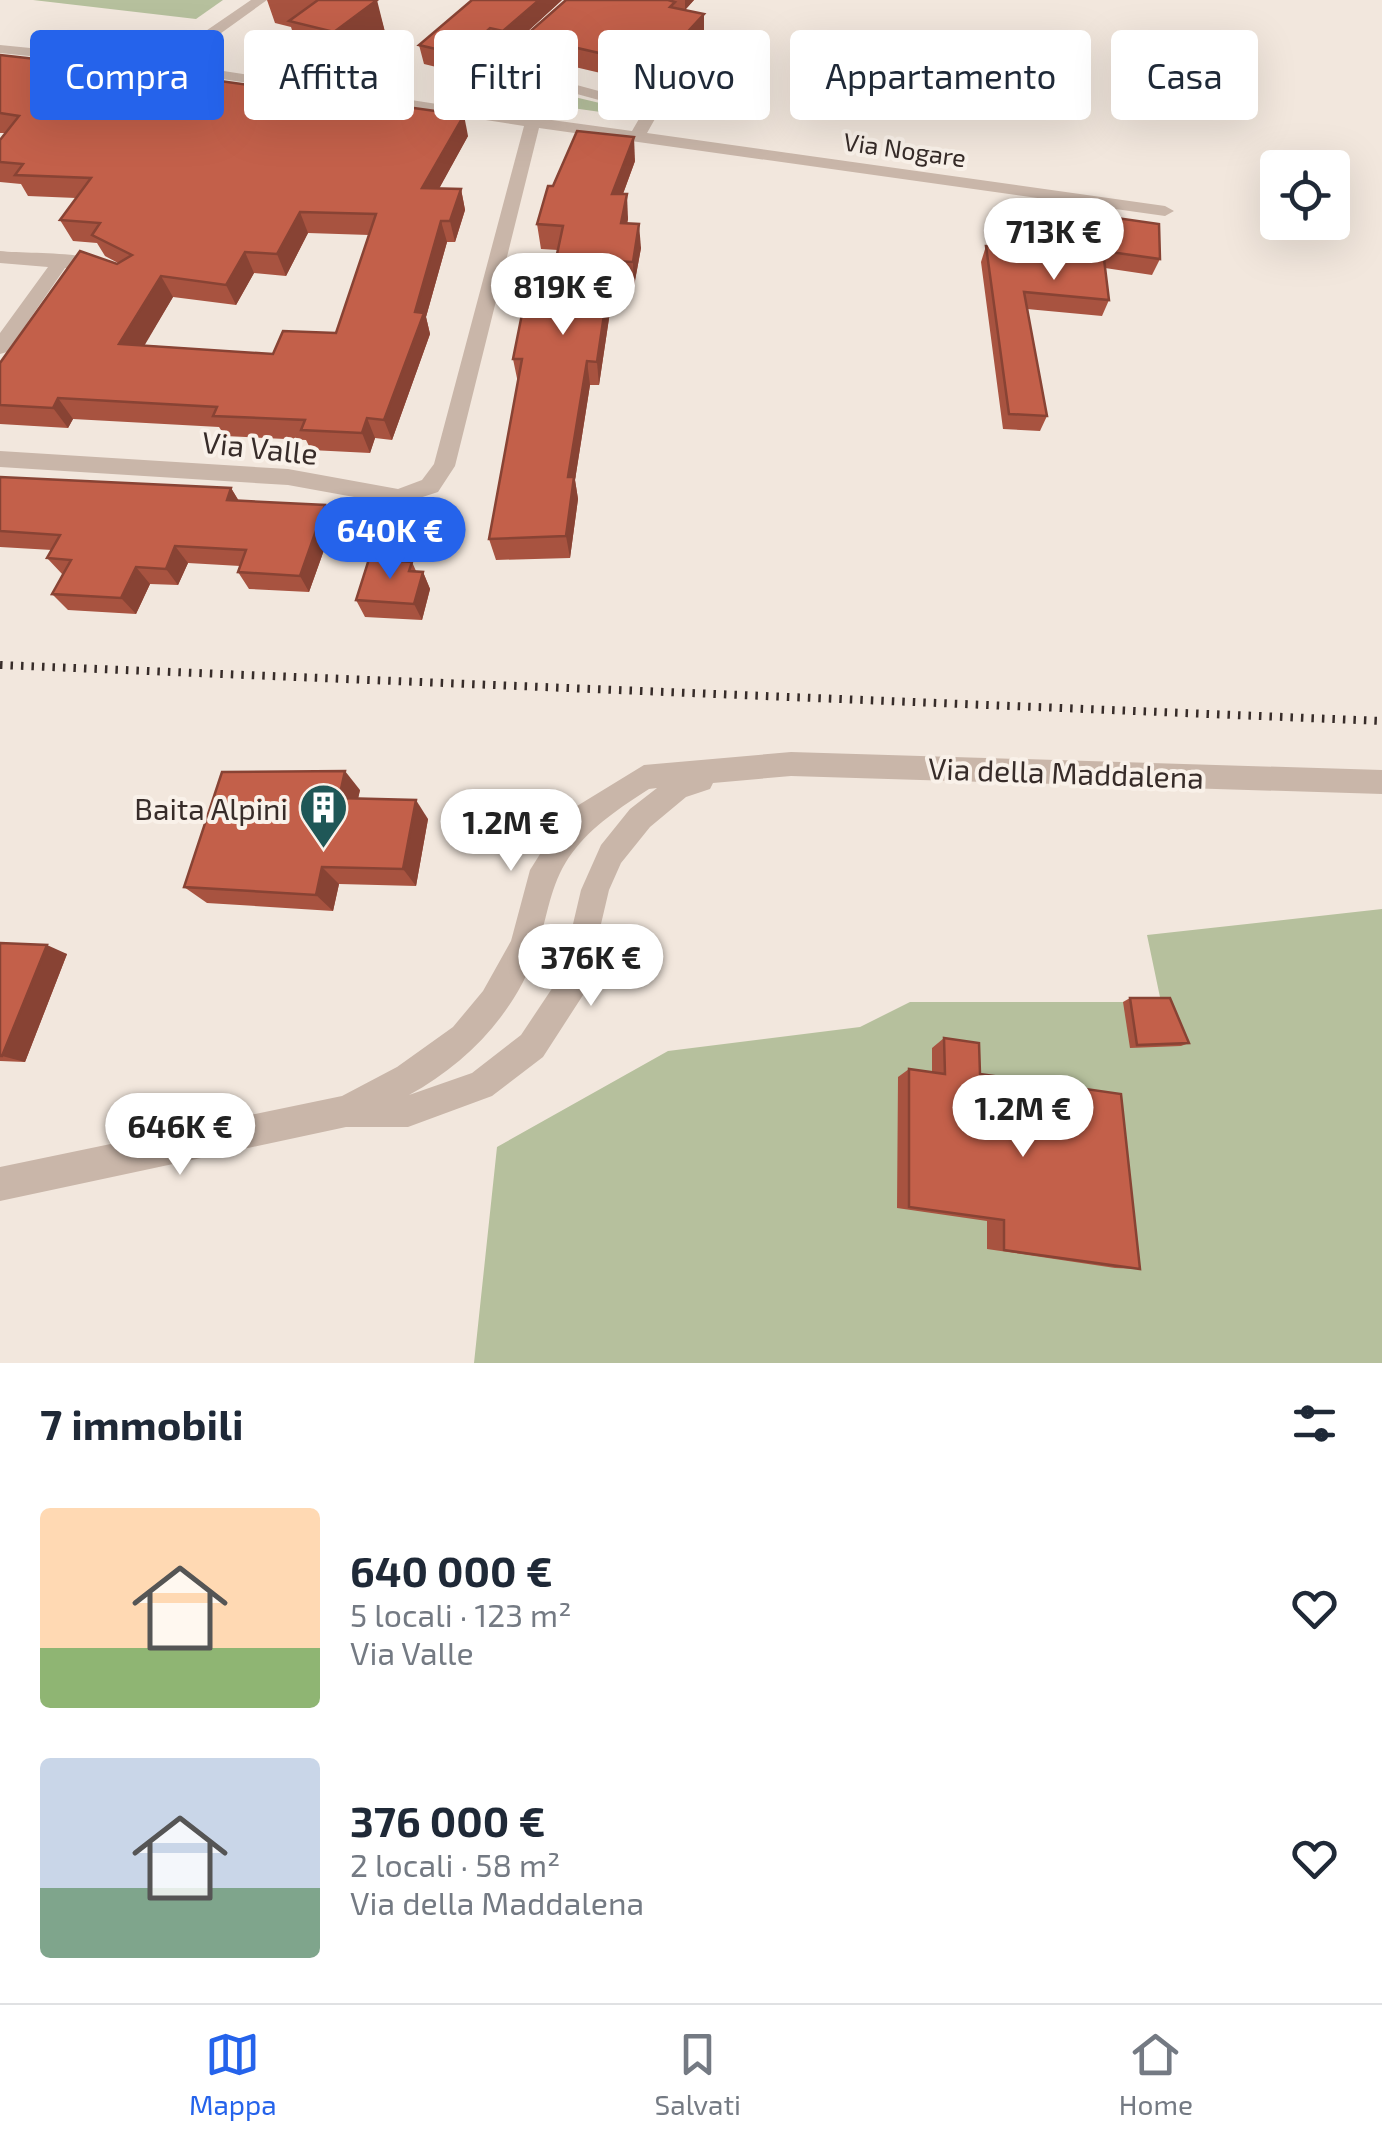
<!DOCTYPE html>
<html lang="it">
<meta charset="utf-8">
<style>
body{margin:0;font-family:"Exo 2",sans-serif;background:#f2f2f3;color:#1f2937;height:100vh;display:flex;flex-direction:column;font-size:38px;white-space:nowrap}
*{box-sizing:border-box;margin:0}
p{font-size:32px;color:#747a83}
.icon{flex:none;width:55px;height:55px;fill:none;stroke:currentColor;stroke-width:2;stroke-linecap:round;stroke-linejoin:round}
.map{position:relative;height:1363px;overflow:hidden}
.drawer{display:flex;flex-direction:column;background:#fff;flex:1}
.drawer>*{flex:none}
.hud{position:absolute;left:30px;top:30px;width:1322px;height:90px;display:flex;gap:20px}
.tools{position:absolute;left:1260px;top:150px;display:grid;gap:20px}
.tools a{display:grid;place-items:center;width:90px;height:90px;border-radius:10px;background:#fff;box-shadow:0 10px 40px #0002;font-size:50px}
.price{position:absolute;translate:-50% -85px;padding:0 22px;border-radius:35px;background:#fff;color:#222;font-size:32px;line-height:65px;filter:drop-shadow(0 2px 5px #0008)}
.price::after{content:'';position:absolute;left:50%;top:60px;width:30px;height:22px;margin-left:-15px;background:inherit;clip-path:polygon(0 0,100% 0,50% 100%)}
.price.active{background:#2563eb;color:#fff}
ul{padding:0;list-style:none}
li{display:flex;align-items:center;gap:30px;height:250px;padding:0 40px}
li span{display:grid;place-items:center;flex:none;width:280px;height:200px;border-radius:10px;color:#555}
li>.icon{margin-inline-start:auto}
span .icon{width:120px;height:120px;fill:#fffc;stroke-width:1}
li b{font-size:42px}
h2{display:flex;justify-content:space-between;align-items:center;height:120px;padding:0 40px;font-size:42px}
.pill{padding:0 35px;border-radius:10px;background:#fff;box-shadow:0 10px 40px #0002;font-size:35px;line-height:90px}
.pill.active{background:#2563eb;color:#fff}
.dock{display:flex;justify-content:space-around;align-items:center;height:140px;border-top:2px solid #e0e1e3;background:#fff;font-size:28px;color:#747a83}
.dock a{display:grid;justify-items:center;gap:5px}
.dock .active{color:#2563eb}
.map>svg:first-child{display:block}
.green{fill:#b6c09d}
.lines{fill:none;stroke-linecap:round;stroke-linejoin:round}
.minor{fill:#c9b6a9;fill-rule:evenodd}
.rail{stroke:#372c29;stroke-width:8;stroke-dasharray:2.5 8;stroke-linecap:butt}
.wall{fill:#a85340;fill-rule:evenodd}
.shaded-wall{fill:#884334}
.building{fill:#c3604a;stroke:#884334;stroke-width:2.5;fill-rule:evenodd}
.labels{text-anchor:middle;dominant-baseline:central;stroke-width:8;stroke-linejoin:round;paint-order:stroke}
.far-street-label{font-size:25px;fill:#372c29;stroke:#f9f1e9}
.street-label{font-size:30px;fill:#372c29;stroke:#f9f1e9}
.poi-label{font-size:30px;fill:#372c29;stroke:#f9f1e9;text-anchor:end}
</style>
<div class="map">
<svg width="1382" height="1363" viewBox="0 0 1382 1363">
<rect width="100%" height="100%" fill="#f2e7dd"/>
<g class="green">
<polygon points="33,0 223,0 196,19"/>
<polygon points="499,79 625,109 622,115 480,95"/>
<polygon points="1382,909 1382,1363 474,1363 497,1147 668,1051 860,1027 910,1002 1161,1002 1147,935"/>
</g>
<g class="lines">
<g class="minor">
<path d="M251,0H267L178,64L450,106L568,0H583L510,67L658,107L660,110L647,133L1165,206L1174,211L1165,216L539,128L455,466L438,492L398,505L288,485L0,467V451L288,469L398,489L422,480L434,464L524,126L165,70L0,53V45L162,61ZM503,74L643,112L632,131L465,108Z"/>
<path d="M0,251C27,254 95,251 113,266L104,272L65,268L7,352L0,354V333L48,267L0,263Z"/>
<path d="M791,752L1382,770V794L791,776L713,783L710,789L686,797L650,827L621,863L609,890L585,992L543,1057L492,1096L408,1127H346L0,1201V1167L342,1096L397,1067L453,1027L483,991L511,941L530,870L552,835L577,806L644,765ZM657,788L630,809L601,845L581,890L561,975L521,1035L472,1073L409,1095C470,1062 521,1007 540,939C549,908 552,880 572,853C593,825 620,808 649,789Z"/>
</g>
<polyline class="rail" points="0,665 1382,721"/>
</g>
<g class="wall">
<polygon points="267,0 376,0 386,36 345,69 301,58 291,27 275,23"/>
<polygon points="562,0 506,51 494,48 465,74 424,64 419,45"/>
<polygon points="566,0 694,0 685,10 704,34 656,86 528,56 525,36"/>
<path d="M0,55L468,136L439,188L461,189L465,210L455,242H447L426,317L430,334L392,440L375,438L370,453L311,450L306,440L225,436L219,427L73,419L68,428L0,424V363L118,263L105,256L97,243L73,241L60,220L76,198L28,196L21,184L0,182V140L5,133H0ZM308,233L369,235L336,333L273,354L144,345L173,297L236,305L254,273L286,276Z"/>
<polygon points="635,161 623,194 628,219 627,223 641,248 634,286 614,285 599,385 590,385 575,480 578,499 570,558 496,560 489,539 518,383 513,359 544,315 558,250 541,249 537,224 553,186"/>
<polygon points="1026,205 1160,259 1152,275 1105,268 1109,300 1102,316 1027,309 1047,416 1040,431 1003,429 981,262 986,246 1018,248 1021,222"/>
<polygon points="0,477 231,488 238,500 334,522 309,592 249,589 238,572 240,566 188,563 178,585 150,584 136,614 68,610 52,594 63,575 47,558 52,550 0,547"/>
<polygon points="412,562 416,571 423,572 430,589 422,620 365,617 356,600"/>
<polygon points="360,790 358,798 428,819 416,886 339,884 333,911 207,903 184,887"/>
<polygon points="0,943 67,954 25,1062 0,1061"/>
<polygon points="1130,998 1189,1043 1181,1046 1130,1048 1123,1002"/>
<polygon points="944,1038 980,1074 1140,1269 1115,1268 987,1249 987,1221 897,1208 898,1077 909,1069 932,1072 932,1048"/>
</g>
<g class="shaded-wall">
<polygon points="377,0 386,36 345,69 334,32"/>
<polygon points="539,0 562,0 506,51 503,31"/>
<polygon points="685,0 694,0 685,10"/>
<polygon points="704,14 704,34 656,86 656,66"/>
<polygon points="490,28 494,48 465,74 461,55"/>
<polygon points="464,115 468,136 428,209 422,188"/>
<polygon points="634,137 635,161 614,218 612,194"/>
<polygon points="461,189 465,210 455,242 450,221"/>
<polygon points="627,194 628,219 622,247 621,223"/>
<polygon points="300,212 308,233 286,276 277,254"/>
<polygon points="441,221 447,242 426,317 430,334 392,440 384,420"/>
<polygon points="639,224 641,248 634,286 633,262"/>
<polygon points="245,252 254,273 236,305 226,285"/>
<polygon points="612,261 614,285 599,385 597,362"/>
<polygon points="161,276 173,297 133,365 119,344"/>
<polygon points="587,361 590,385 575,480 578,499 570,558 566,536 568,477"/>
<polygon points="58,398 73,419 68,428 53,408"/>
<polygon points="367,418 375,438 370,453 362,433"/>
<polygon points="231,488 242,506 227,500"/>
<polygon points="325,505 334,522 309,592 300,576"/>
<polygon points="175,546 188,563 178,585 166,569"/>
<polygon points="136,567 150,584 136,614 121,598"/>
<polygon points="423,572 430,589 422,620 414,604"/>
<polygon points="345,771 360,790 354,817 339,798"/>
<polygon points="416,800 428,819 416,886 403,869"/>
<polygon points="322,867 339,884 333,911 316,895"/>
<polygon points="47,945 67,954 25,1062 2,1056"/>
</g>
<g class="building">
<polygon points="318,0 377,0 334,32 289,21"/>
<polygon points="472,0 539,0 503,31 490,28 461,55 419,45"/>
<polygon points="566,0 668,0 675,2 670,7 704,14 656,66 525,36"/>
<path d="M0,55L170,74L464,115L422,188L461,189L450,221H441L415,312L424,313L384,420L367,418L362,433L301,430L305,420L213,416L217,407L58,398L53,408L0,405V363L80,251L117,264L132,255L92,235L100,223L60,220L91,178L15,175L23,164L0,162V140L19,116L0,113ZM300,212L376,214L336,333L283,331L273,354L119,344L161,276L226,285L245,252L277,254Z"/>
<polygon points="577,131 634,137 612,194 627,194 621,223 639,224 633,262 612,261 597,362 587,361 568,477 574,477 566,536 489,539 522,359 513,359 522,314 544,315 563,226 537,224 548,186 553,186"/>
<polygon points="1026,205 1159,224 1160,259 1103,251 1109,300 1024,292 1047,416 1009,414 986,246 1021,248"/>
<polygon points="0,477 231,488 227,500 325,505 300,576 238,572 246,550 175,546 166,569 136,567 121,598 52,594 71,560 47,558 60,535 0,531"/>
<polygon points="369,559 412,562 409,571 423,572 414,604 356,600"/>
<polygon points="345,771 339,798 416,800 403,869 322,867 316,895 184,887 222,772"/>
<polygon points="0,943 47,945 2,1056 0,1056"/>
<polygon points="1130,998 1170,998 1189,1043 1137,1045"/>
<polygon points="944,1038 979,1043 980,1074 1121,1094 1140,1269 1004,1250 1004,1220 909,1207 909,1069 945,1074"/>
</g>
<defs>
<symbol id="building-pin" viewBox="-11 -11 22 30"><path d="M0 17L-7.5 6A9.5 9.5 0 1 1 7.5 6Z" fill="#1f5757" stroke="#f9f1e9"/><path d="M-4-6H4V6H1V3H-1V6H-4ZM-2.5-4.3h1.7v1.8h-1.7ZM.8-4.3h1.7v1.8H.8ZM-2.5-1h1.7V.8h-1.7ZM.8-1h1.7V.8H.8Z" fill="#fff"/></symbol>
</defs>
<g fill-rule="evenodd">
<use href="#building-pin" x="296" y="780" width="55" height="75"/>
</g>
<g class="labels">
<g class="far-street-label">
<text transform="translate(905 149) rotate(8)">Via Nogare</text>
</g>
<g class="street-label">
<text transform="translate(260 447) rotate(6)">Via Valle</text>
<text transform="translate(1066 772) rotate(2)">Via della Maddalena</text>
</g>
<g class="poi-label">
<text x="288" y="808">Baita Alpini</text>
</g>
</g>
</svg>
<div class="tools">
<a><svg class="icon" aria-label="locate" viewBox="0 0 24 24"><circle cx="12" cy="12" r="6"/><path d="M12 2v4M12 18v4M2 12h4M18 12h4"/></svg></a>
</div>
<b class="price" style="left:1054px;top:283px">713K €</b>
<b class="price" style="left:563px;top:338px">819K €</b>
<b class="price active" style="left:390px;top:582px">640K €</b>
<b class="price" style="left:511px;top:874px">1.2M €</b>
<b class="price" style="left:591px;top:1009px">376K €</b>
<b class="price" style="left:1023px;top:1160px">1.2M €</b>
<b class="price" style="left:180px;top:1178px">646K €</b>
<div class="hud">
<a class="pill active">Compra</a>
<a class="pill">Affitta</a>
<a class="pill">Filtri</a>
<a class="pill">Nuovo</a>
<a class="pill">Appartamento</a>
<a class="pill">Casa</a>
</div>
</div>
<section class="drawer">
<h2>7 immobili<svg class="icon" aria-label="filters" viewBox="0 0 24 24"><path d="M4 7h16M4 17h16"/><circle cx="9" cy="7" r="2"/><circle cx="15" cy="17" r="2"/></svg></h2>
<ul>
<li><span style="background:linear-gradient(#ffd9b3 70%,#8fb573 0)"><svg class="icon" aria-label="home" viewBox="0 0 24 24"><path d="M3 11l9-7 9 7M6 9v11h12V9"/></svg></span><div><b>640 000 €</b><p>5 locali · 123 m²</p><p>Via Valle</p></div><svg class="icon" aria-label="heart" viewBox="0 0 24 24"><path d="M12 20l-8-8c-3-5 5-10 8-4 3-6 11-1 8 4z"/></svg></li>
<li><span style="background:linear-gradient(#c9d6e8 65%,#7fa58c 0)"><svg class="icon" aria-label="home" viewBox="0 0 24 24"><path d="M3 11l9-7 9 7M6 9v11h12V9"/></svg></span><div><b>376 000 €</b><p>2 locali · 58 m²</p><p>Via della Maddalena</p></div><svg class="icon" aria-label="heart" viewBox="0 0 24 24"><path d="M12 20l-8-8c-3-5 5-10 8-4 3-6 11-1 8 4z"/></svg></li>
</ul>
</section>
<nav class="dock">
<a class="active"><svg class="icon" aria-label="map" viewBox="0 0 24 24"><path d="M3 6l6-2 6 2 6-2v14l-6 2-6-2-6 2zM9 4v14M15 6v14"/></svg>Mappa</a>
<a><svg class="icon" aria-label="saved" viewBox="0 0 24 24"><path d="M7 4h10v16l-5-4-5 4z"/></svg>Salvati</a>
<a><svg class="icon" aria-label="home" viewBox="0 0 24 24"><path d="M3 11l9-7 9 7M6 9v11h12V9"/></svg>Home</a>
</nav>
